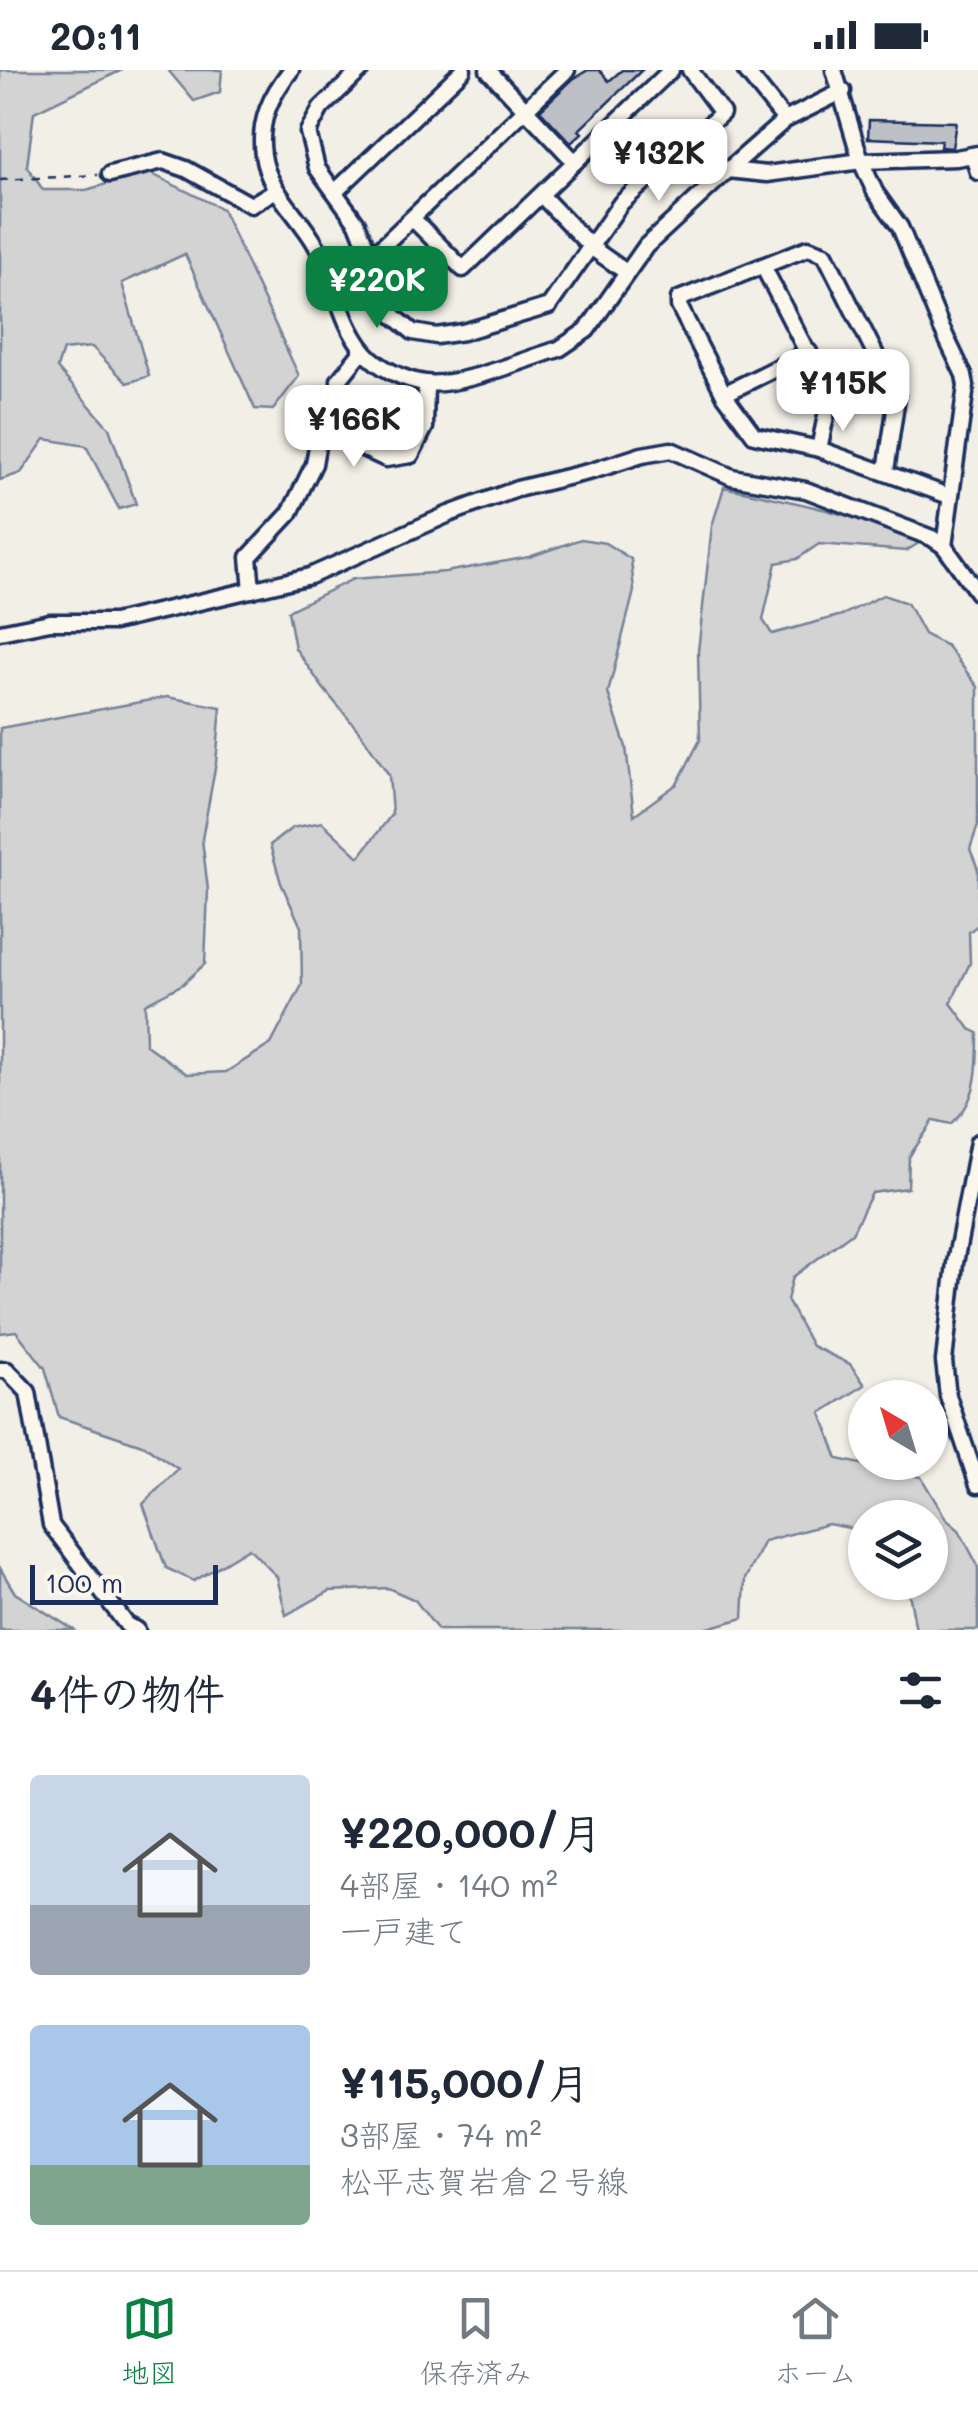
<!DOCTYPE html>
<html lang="ja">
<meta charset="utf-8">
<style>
body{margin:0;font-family:Mali,"Klee One",sans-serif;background:#f6f6f7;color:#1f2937;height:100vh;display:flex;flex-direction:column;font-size:38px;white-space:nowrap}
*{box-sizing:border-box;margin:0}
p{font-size:32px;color:#747a83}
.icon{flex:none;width:55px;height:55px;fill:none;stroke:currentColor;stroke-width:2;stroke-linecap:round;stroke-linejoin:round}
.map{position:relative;height:1560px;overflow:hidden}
.drawer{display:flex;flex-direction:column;background:#fff;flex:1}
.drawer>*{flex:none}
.needle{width:65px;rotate:322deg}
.fabs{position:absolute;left:848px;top:1310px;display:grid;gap:20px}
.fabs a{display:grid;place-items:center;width:100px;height:100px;border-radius:50%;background:#fff;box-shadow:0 2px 8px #0004;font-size:50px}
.scale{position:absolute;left:30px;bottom:25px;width:188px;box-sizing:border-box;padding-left:10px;border:5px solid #1b2f5e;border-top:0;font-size:28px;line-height:35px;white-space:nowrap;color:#1b2f5e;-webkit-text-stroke:8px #fbf7ec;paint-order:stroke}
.price{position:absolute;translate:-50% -85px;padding:0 22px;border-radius:20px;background:#fff;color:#222;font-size:32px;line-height:65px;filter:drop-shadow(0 2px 5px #0008)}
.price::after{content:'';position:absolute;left:50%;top:60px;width:30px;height:22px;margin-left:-15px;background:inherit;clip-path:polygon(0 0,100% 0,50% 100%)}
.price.on{background:#0b8043;color:#fff}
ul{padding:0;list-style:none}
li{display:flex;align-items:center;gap:30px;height:250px;padding:0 30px}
li span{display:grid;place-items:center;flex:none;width:280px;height:200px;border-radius:10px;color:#555}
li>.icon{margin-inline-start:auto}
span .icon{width:120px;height:120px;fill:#fffc;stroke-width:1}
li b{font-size:42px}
h2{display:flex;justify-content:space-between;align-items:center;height:120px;padding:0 30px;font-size:42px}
.status{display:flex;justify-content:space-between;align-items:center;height:70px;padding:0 50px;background:#fff;direction:ltr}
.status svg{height:28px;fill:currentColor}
.dock{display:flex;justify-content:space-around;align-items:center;height:140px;border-top:2px solid #e0e1e3;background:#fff;font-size:28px;color:#747a83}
.dock a{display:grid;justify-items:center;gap:5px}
.dock .on{color:#0b8043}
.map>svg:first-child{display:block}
.green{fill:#d2d3d2;stroke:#768198;stroke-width:2.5}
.building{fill:#bdc0c4;stroke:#1b2f5e;stroke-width:2.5}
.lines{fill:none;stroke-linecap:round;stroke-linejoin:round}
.minor-casing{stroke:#1b2f5e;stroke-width:21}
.path{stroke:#1b2f5e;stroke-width:2.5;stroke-dasharray:8 8;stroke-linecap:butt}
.minor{stroke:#fbf7ec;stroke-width:14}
</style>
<div class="status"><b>20:11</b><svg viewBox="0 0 49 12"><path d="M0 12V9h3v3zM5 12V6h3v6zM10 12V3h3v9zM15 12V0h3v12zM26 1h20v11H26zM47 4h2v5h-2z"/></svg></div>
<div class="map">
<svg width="978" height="1560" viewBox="0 0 978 1560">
<rect width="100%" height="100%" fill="#f2efe6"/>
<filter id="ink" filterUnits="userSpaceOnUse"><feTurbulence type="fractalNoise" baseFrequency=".01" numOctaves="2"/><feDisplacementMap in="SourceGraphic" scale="20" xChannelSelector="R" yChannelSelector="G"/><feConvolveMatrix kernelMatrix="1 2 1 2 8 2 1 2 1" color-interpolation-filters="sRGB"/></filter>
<g filter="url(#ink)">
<g class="green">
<polygon points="0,0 122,0 34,42 27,96 43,120 86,120 148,102 222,139 299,306 273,340 255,339 185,184 122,213 149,306 127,313 92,277 63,280 57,298 109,358 136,434 119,439 86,376 45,369 21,403 0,410"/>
<polygon points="168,0 222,0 220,22 194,31"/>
<path d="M724,417C790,431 859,444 919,473L906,481L819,474L797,489L776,493L763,550L772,564L842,545L883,525L907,533L924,564L947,576L978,617V755L970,779L978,799V855L969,862L970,893L951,933L970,959L978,963C978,997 978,1032 951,1054L934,1050L909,1087L908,1118L872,1123L852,1163L793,1207L787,1230L812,1276L850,1294L865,1315L821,1343L838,1389L921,1407L946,1449L959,1460L978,1496V1560H916L910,1528L902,1513L930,1512V1448H865V1461L828,1454L764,1471L745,1509L743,1548L701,1560H438L415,1530L388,1518L330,1521L286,1545L277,1507L249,1478L194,1511L166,1498L143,1434L178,1399L145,1376L59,1347L45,1298L16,1261L0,1263V658L167,627L221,637L216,693L202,769L208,820L205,894L183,914L145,934L146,975L187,1004L226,1002L271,974L302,915L301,857L281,813L270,775L292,758L322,752L359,787L392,744L389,705L362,665L323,618L295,578L288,541L353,509L445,502L529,487L581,469L605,473L631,489L634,521L608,623L626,677L634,745L677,714L700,670L698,581L712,456Z"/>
<polygon points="0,1498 15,1523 74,1560 0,1560"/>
</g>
<g class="building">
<polygon points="588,0 599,0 609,11 622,0 642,0 579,60 582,63 571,73 540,40 573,9"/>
<polygon points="869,50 956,52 952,78 940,77 941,71 868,68"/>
</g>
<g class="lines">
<defs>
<g id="minor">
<path d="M291,0C271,25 258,51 263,85C268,122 300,145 317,177C335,209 340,253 365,282C379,298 404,310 425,313C458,318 525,289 559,279L587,260L646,176L728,100L785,50L843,21"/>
<polyline points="361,0 321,38 308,62 317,98 357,153 394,246 413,262 436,266 463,262 549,236 621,133 722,43 690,0"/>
<polyline points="488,0 575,92"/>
<polyline points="745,0 785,50"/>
<polyline points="834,0 861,91 875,122 900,157 942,259 964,305 966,316 944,476"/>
<polyline points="973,85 978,102"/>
<polyline points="728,100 767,104 861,91 956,88 978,84"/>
<polyline points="110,104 163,91 186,99 251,135 276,120"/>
<polyline points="336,121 463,0"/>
<polyline points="541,125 592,178 626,202"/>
<polyline points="413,149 463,199 671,0"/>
<polyline points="763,196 830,327 819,379"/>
<polyline points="329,204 371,187 567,0"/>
<polyline points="363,280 339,310 339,319 374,341 425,357"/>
<polyline points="724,324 809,282"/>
<polyline points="886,401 897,327 825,184 808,178 679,229 679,236 724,324 754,365 819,379 949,426"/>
<polyline points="252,520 249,487 290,443 314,394 319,365 328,362 386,389 411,385 425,357 426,314"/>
<polyline points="0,562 50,552 114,552 310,506 449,444 517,419 592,401 642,385 671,380 732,407 806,420 932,468 944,476 978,523"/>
<polyline points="978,1072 955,1193 944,1291 948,1326 978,1415"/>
<polyline points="0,1300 7,1300 28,1322 51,1455 127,1555 137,1560"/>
</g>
</defs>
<use href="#minor" class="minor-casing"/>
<polyline class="path" points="0,110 98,105"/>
<use href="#minor" class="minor"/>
</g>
</g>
</svg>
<div class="fabs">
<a><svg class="needle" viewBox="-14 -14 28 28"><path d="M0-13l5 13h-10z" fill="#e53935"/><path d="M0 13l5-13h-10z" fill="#747a83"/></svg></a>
<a><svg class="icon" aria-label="layers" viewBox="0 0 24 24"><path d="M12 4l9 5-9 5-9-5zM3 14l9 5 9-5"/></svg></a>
</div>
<div class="scale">100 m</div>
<b class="price" style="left:659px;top:134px">¥132K</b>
<b class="price on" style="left:377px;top:261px">¥220K</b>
<b class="price" style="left:843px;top:364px">¥115K</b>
<b class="price" style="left:354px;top:400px">¥166K</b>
</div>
<section class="drawer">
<h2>4件の物件<svg class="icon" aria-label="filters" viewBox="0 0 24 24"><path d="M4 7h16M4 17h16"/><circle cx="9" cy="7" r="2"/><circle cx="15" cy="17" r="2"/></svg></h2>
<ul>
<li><span style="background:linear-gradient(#c9d6e8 65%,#9aa5b1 0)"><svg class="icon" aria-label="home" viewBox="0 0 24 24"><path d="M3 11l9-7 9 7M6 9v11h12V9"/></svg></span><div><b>¥220,000/月</b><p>4部屋 · 140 m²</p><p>一戸建て</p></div></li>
<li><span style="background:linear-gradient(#a9c7e8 70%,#7fa58c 0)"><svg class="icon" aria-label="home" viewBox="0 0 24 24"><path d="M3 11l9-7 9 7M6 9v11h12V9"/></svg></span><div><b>¥115,000/月</b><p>3部屋 · 74 m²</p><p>松平志賀岩倉２号線</p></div></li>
</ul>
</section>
<nav class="dock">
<a class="on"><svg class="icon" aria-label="map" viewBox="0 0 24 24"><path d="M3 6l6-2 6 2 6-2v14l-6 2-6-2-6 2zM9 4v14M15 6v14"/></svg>地図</a>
<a><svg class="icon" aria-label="saved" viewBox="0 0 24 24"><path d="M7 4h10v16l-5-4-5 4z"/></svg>保存済み</a>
<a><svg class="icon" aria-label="home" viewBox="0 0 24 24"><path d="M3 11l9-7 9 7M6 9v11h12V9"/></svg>ホーム</a>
</nav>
